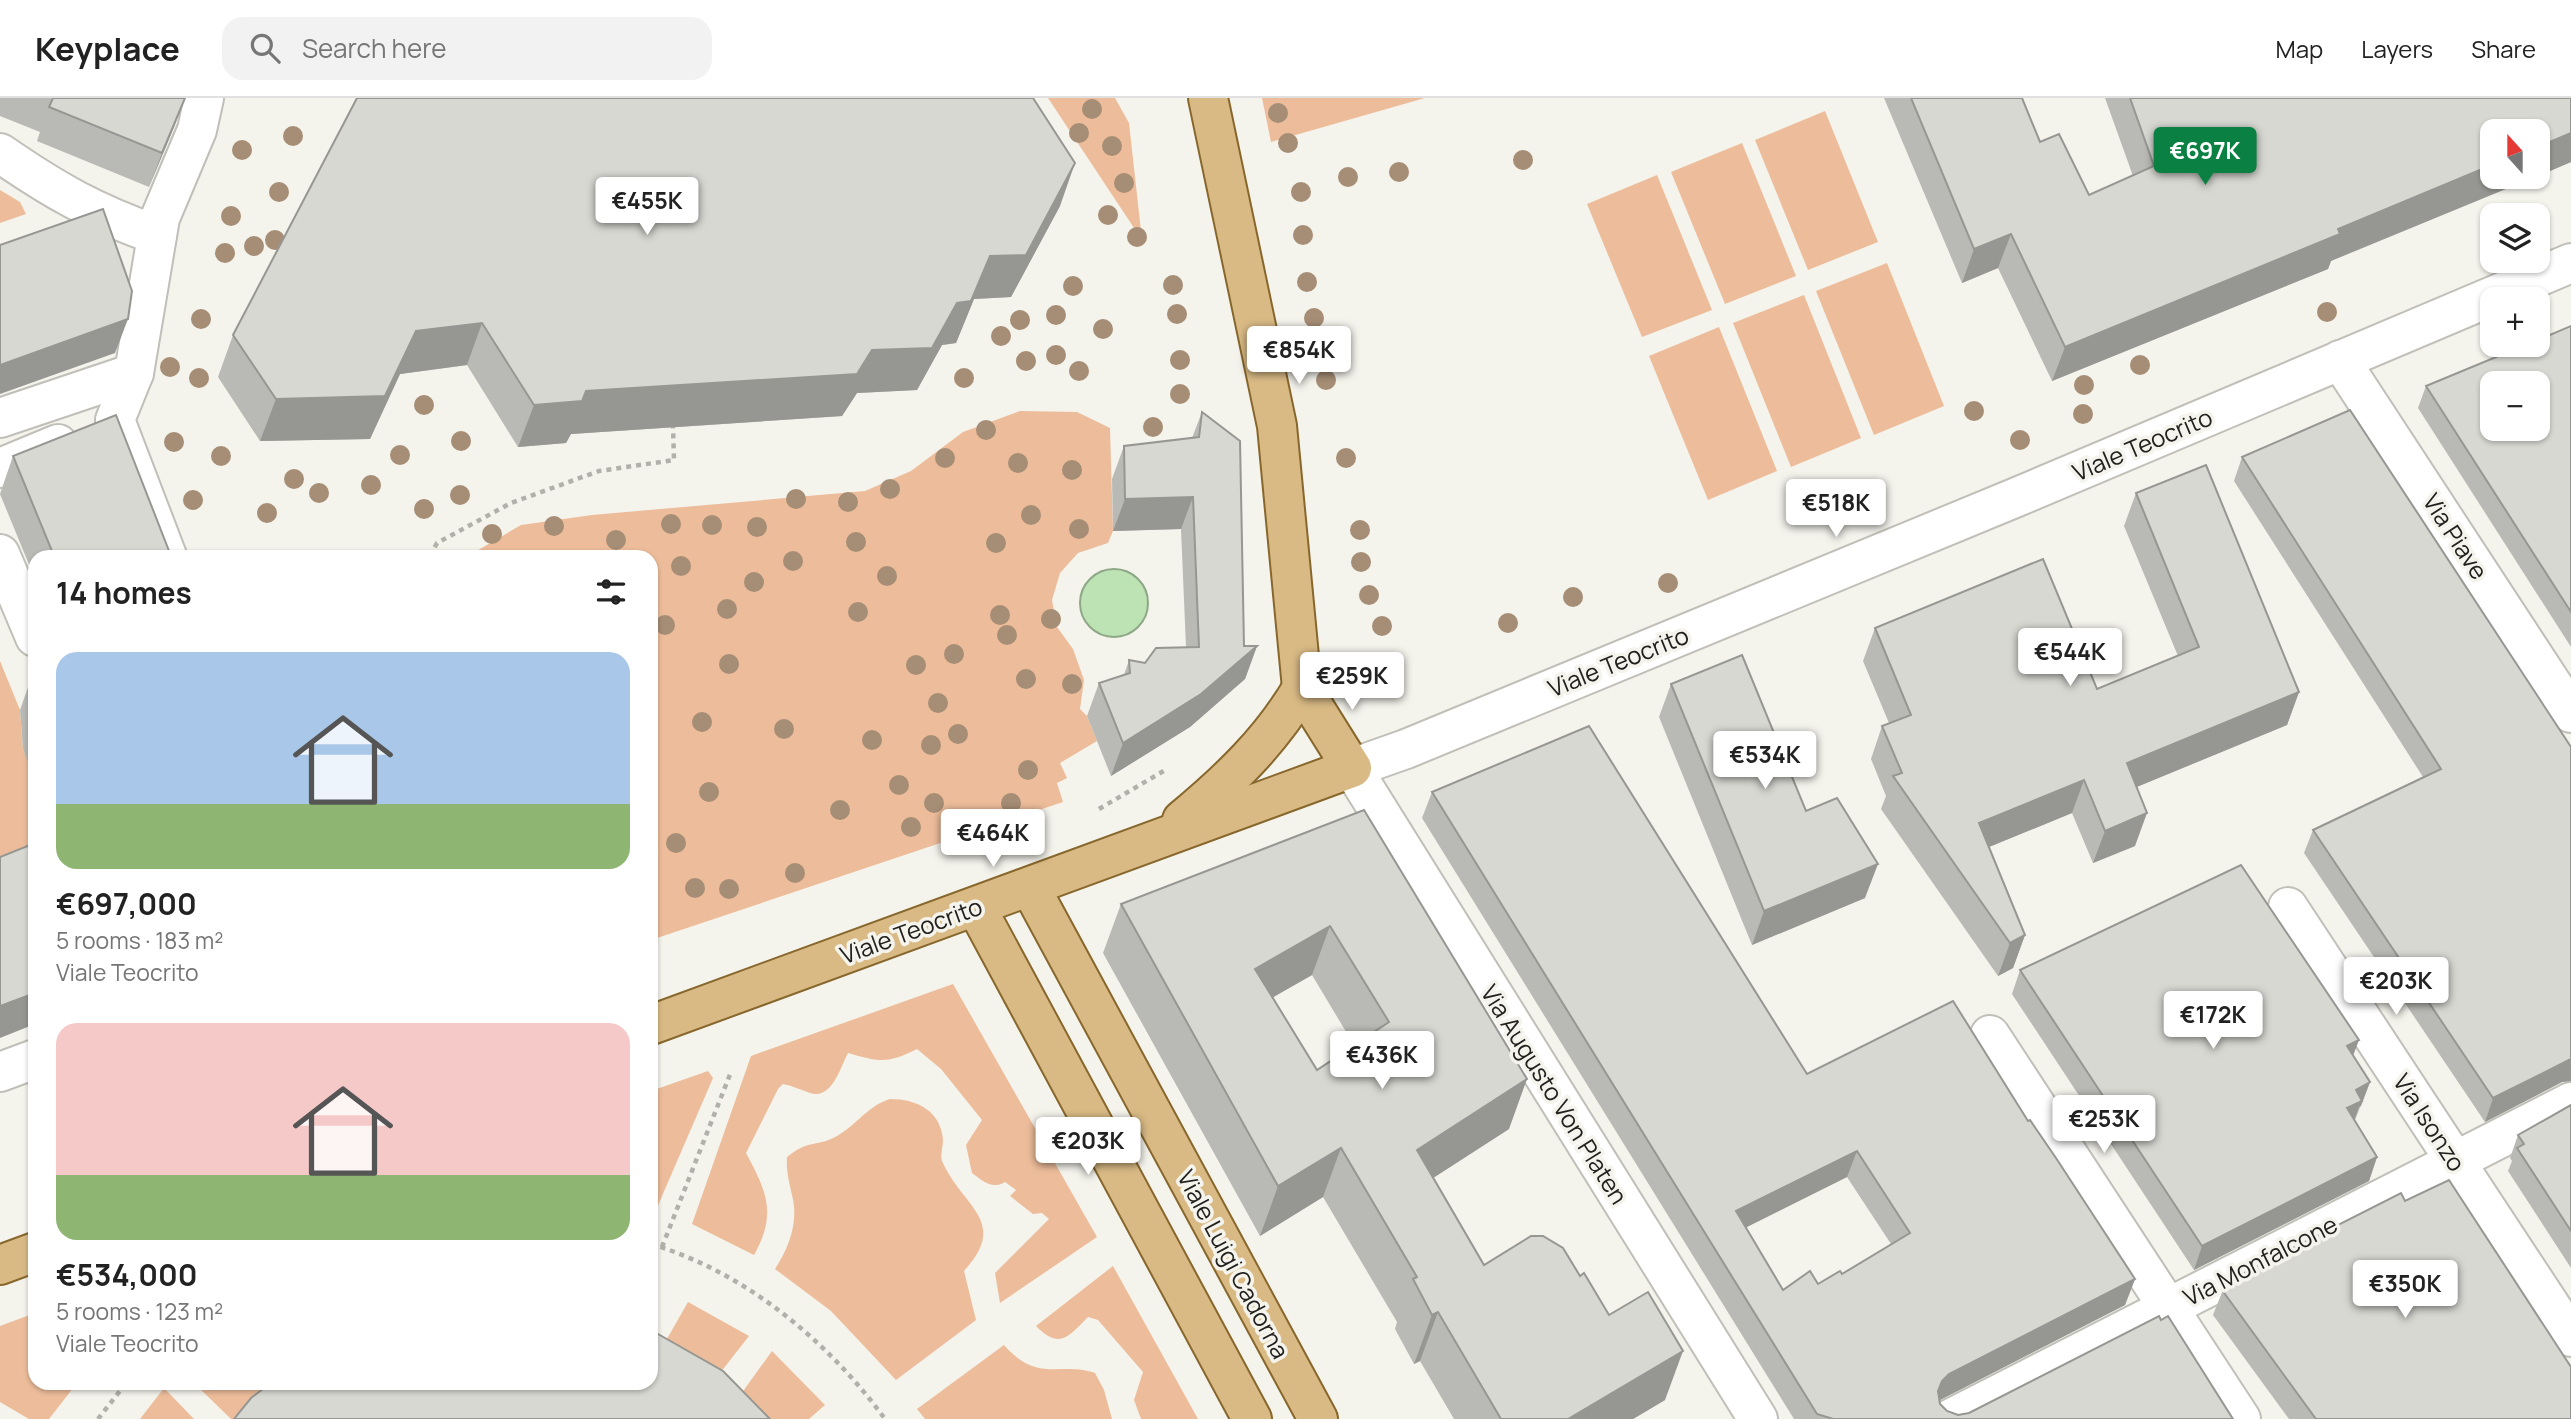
<!DOCTYPE html>
<meta charset="utf-8">
<style>
body{margin:0;font-family:Manrope,sans-serif;background:#f2f2f2;color:#222;height:100vh;display:flex;flex-direction:column;font-size:26px;white-space:nowrap}
*{box-sizing:border-box;margin:0}
p{font-size:23px;color:#767676}
.icon{flex:none;width:38px;height:38px;fill:none;stroke:currentColor;stroke-width:2;stroke-linecap:round;stroke-linejoin:round}
.map{position:relative;flex:1;overflow:hidden}
.drawer{position:absolute;left:28px;top:452px;width:630px;height:840px;display:flex;flex-direction:column;background:#fff;border-radius:21px;box-shadow:0 2px 5px #0004}
.drawer>*{flex:none}
.needle{width:46px;rotate:339deg}
.controls{position:absolute;left:2480px;top:21px;display:grid;gap:14px}
.controls a{display:grid;place-items:center;width:70px;height:70px;border-radius:14px;background:#fff;box-shadow:0 2px 5px #0004;font-size:35px}
.price{position:absolute;translate:-50% -60px;padding:0 16px;border-radius:7px;background:#fff;color:#222;font-size:23px;line-height:46px;filter:drop-shadow(0 2px 4px #0008)}
.price::after{content:'';position:absolute;left:50%;top:42px;width:21px;height:16px;margin-left:-10px;background:inherit;clip-path:polygon(0 0,100% 0,50% 100%)}
.price.current{background:#0b8043;color:#fff}
ul{padding:0;list-style:none}
li{display:grid;align-content:center;gap:14px;height:371px;padding:0 28px}
li span{display:grid;place-items:center;height:217px;border-radius:21px;color:#555}
li>.icon{margin-inline-start:auto}
span .icon{width:126px;height:126px;fill:#fffc;stroke-width:1}
li b{font-size:30px}
h2{display:flex;justify-content:space-between;align-items:center;height:84px;padding:0 28px;font-size:30px}
header{display:flex;align-items:center;gap:42px;box-sizing:border-box;height:98px;padding:0 35px;background:#fff;border-bottom:2px solid #e0e0e0}
header strong{font-size:33px}
nav{display:flex;gap:38px;margin-inline-start:auto;font-size:24px}
.search{width:490px;height:63px;background:#f2f2f2;display:flex;align-items:center;gap:18px;box-sizing:border-box;padding:0 24px;border-radius:21px;color:#767676;font-size:26px}
.map>svg:first-child{display:block}
.green{fill:#edbd9b}
.water{fill:#bde2b4;stroke:#8ea887;stroke-width:2}
.lines{fill:none;stroke-linecap:round;stroke-linejoin:round}
.minor-casing{stroke:#c0bfb8;stroke-width:42}
.major-casing{stroke:#88672c;stroke-width:42}
.path{stroke:#b1b0aa;stroke-width:4.5;stroke-dasharray:5 5;stroke-linecap:butt}
.minor{stroke:#fff;stroke-width:38}
.major{stroke:#d9ba85;stroke-width:38}
.tree{fill:#a68d75}
.wall{fill:#b9bab5;fill-rule:evenodd}
.shaded-wall{fill:#969793}
.building{fill:#d7d8d2;stroke:#969793;stroke-width:2;fill-rule:evenodd}
.labels{text-anchor:middle;dominant-baseline:central;stroke-width:7;stroke-linejoin:round;paint-order:stroke}
.street-label{font-size:24px;fill:#22211f;stroke:#f4f3ec}
</style>
<header>
<strong>Keyplace</strong>
<div class="search"><svg class="icon" aria-label="search" viewBox="0 0 24 24"><circle cx="10" cy="10" r="6"/><path d="M15 15l6 6"/></svg>Search here</div>
<nav><a>Map</a><a>Layers</a><a>Share</a></nav>
</header>
<div class="map">
<svg width="2571" height="1321" viewBox="0 0 2571 1321">
<rect width="100%" height="100%" fill="#f4f3ec"/>
<g class="green">
<polygon points="1048,0 1115,0 1129,25 1142,142"/>
<polygon points="1262,0 1425,0 1271,44"/>
<polygon points="1825,13 1878,144 1808,172 1755,42"/>
<polygon points="1742,45 1796,178 1725,206 1671,74"/>
<polygon points="1657,77 1712,212 1642,239 1587,106"/>
<polygon points="0,92 20,104 26,116 0,125"/>
<polygon points="1887,165 1944,308 1874,337 1816,193"/>
<polygon points="1804,197 1861,340 1791,369 1733,225"/>
<polygon points="1719,229 1777,373 1708,402 1649,258"/>
<polygon points="1020,313 1077,314 1110,330 1113,433 1108,445 1078,455 1060,475 1052,502 1057,529 1073,551 1084,582 1080,611 1087,618 1097,643 1060,665 1067,680 1057,685 1063,704 651,842 651,458 468,458 521,427 592,417 865,393 911,373 963,334"/>
<polygon points="0,563 20,612 23,651 35,680 35,776 0,791"/>
<path d="M953,886L1097,1139L1000,1205L995,1175L1049,1121L1042,1115L1033,1116L1010,1098L1016,1092L1005,1084C992,1092 983,1083 972,1075L966,1047L982,1022L941,971L917,951C887,966 879,964 848,955C840,970 832,1002 810,995C801,992 793,988 783,986L778,991L746,1055C767,1094 777,1116 754,1157L692,1126L751,958Z"/>
<polygon points="708,973 713,980 656,1112 651,1110 651,993"/>
<path d="M890,1001C917,1001 941,1013 943,1042C943,1049 940,1057 942,1063C962,1109 1010,1123 964,1173L976,1222L896,1282L831,1213L775,1171C789,1149 799,1124 792,1097C789,1083 786,1073 787,1059C809,1041 818,1049 837,1038C857,1027 867,1008 890,1001Z"/>
<path d="M1113,1168L1198,1321H1141L1134,1302L1143,1274L1098,1222L1088,1219C1068,1239 1060,1252 1036,1228Z"/>
<polygon points="688,1204 749,1238 684,1321 651,1269"/>
<polygon points="35,1215 35,1284 77,1285 49,1321 29,1321 0,1304 0,1228"/>
<path d="M1004,1247C1038,1286 1059,1263 1095,1275L1104,1292L1112,1321H925L917,1311Z"/>
<polygon points="772,1253 825,1307 809,1321 723,1321"/>
<polygon points="194,1285 282,1285 265,1321 231,1321"/>
<polygon points="164,1290 194,1321 140,1321"/>
</g>
<circle class="water" cx="1114" cy="505" r="34"/>
<g class="lines">
<defs>
<g id="minor">
<path d="M0,55C55,93 94,115 157,137"/>
<polyline points="2340,262 2571,615"/>
<polyline points="0,320 134,275"/>
<polyline points="0,370 58,346"/>
<polyline points="0,456 35,539"/>
<polyline points="167,458 115,322 134,275 160,120 197,32 204,0"/>
<polyline points="2288,809 2571,1239"/>
<polyline points="1990,937 2241,1321"/>
<polyline points="0,974 35,961"/>
<polyline points="1758,1321 1352,670 1406,651 2017,399 2571,165"/>
<polyline points="1950,1321 2571,1004"/>
</g>
<g id="major">
<path d="M1182,722C1229,683 1271,643 1302,590"/>
<polyline points="1030,789 1318,1321"/>
<polyline points="976,809 1252,1321"/>
<polyline points="651,927 1352,670 1302,590 1277,328 1208,0"/>
<polyline points="0,1167 35,1154"/>
</g>
</defs>
<use href="#minor" class="minor-casing"/>
<use href="#major" class="major-casing"/>
<g class="path">
<polyline points="430,458 437,445 511,405 599,373 674,362 673,328"/>
<polyline points="1099,711 1167,671"/>
<path d="M651,1146C745,1174 828,1243 885,1321"/>
<polyline points="662,1149 731,974"/>
<polyline points="98,1321 127,1284"/>
</g>
<use href="#minor" class="minor"/>
<use href="#major" class="major"/>
</g>
<g class="tree">
<circle cx="1092" cy="11" r="10"/>
<circle cx="1278" cy="15" r="10"/>
<circle cx="1079" cy="35" r="10"/>
<circle cx="293" cy="38" r="10"/>
<circle cx="1288" cy="45" r="10"/>
<circle cx="1112" cy="48" r="10"/>
<circle cx="242" cy="52" r="10"/>
<circle cx="1523" cy="62" r="10"/>
<circle cx="1399" cy="74" r="10"/>
<circle cx="1348" cy="79" r="10"/>
<circle cx="1124" cy="85" r="10"/>
<circle cx="279" cy="94" r="10"/>
<circle cx="1301" cy="94" r="10"/>
<circle cx="1108" cy="117" r="10"/>
<circle cx="231" cy="118" r="10"/>
<circle cx="1303" cy="137" r="10"/>
<circle cx="1137" cy="139" r="10"/>
<circle cx="275" cy="142" r="10"/>
<circle cx="254" cy="148" r="10"/>
<circle cx="225" cy="155" r="10"/>
<circle cx="1307" cy="184" r="10"/>
<circle cx="1173" cy="187" r="10"/>
<circle cx="1073" cy="188" r="10"/>
<circle cx="2327" cy="214" r="10"/>
<circle cx="1177" cy="216" r="10"/>
<circle cx="1056" cy="217" r="10"/>
<circle cx="1314" cy="220" r="10"/>
<circle cx="201" cy="221" r="10"/>
<circle cx="1020" cy="222" r="10"/>
<circle cx="1103" cy="231" r="10"/>
<circle cx="1001" cy="238" r="10"/>
<circle cx="1056" cy="257" r="10"/>
<circle cx="1180" cy="262" r="10"/>
<circle cx="1026" cy="263" r="10"/>
<circle cx="2140" cy="267" r="10"/>
<circle cx="170" cy="269" r="10"/>
<circle cx="1079" cy="273" r="10"/>
<circle cx="199" cy="280" r="10"/>
<circle cx="964" cy="280" r="10"/>
<circle cx="1326" cy="282" r="10"/>
<circle cx="2084" cy="287" r="10"/>
<circle cx="1180" cy="296" r="10"/>
<circle cx="424" cy="307" r="10"/>
<circle cx="1974" cy="313" r="10"/>
<circle cx="2083" cy="316" r="10"/>
<circle cx="1153" cy="329" r="10"/>
<circle cx="986" cy="332" r="10"/>
<circle cx="2020" cy="342" r="10"/>
<circle cx="461" cy="343" r="10"/>
<circle cx="174" cy="344" r="10"/>
<circle cx="400" cy="357" r="10"/>
<circle cx="221" cy="358" r="10"/>
<circle cx="945" cy="360" r="10"/>
<circle cx="1346" cy="360" r="10"/>
<circle cx="1018" cy="365" r="10"/>
<circle cx="1072" cy="372" r="10"/>
<circle cx="294" cy="381" r="10"/>
<circle cx="371" cy="387" r="10"/>
<circle cx="890" cy="391" r="10"/>
<circle cx="319" cy="395" r="10"/>
<circle cx="460" cy="397" r="10"/>
<circle cx="796" cy="401" r="10"/>
<circle cx="193" cy="402" r="10"/>
<circle cx="848" cy="404" r="10"/>
<circle cx="424" cy="411" r="10"/>
<circle cx="267" cy="415" r="10"/>
<circle cx="1031" cy="417" r="10"/>
<circle cx="671" cy="426" r="10"/>
<circle cx="712" cy="427" r="10"/>
<circle cx="554" cy="428" r="10"/>
<circle cx="757" cy="429" r="10"/>
<circle cx="1079" cy="431" r="10"/>
<circle cx="1360" cy="432" r="10"/>
<circle cx="492" cy="436" r="10"/>
<circle cx="616" cy="442" r="10"/>
<circle cx="856" cy="444" r="10"/>
<circle cx="996" cy="445" r="10"/>
<circle cx="793" cy="463" r="10"/>
<circle cx="1361" cy="464" r="10"/>
<circle cx="681" cy="468" r="10"/>
<circle cx="887" cy="478" r="10"/>
<circle cx="754" cy="484" r="10"/>
<circle cx="1668" cy="485" r="10"/>
<circle cx="1369" cy="497" r="10"/>
<circle cx="1573" cy="499" r="10"/>
<circle cx="727" cy="511" r="10"/>
<circle cx="858" cy="514" r="10"/>
<circle cx="1000" cy="517" r="10"/>
<circle cx="1051" cy="521" r="10"/>
<circle cx="1508" cy="525" r="10"/>
<circle cx="665" cy="527" r="10"/>
<circle cx="1382" cy="528" r="10"/>
<circle cx="1007" cy="537" r="10"/>
<circle cx="954" cy="556" r="10"/>
<circle cx="729" cy="566" r="10"/>
<circle cx="916" cy="567" r="10"/>
<circle cx="1026" cy="581" r="10"/>
<circle cx="1072" cy="586" r="10"/>
<circle cx="938" cy="605" r="10"/>
<circle cx="702" cy="624" r="10"/>
<circle cx="784" cy="631" r="10"/>
<circle cx="958" cy="636" r="10"/>
<circle cx="872" cy="642" r="10"/>
<circle cx="931" cy="647" r="10"/>
<circle cx="1028" cy="672" r="10"/>
<circle cx="899" cy="687" r="10"/>
<circle cx="709" cy="694" r="10"/>
<circle cx="934" cy="705" r="10"/>
<circle cx="1011" cy="705" r="10"/>
<circle cx="840" cy="712" r="10"/>
<circle cx="959" cy="727" r="10"/>
<circle cx="911" cy="729" r="10"/>
<circle cx="676" cy="745" r="10"/>
<circle cx="795" cy="775" r="10"/>
<circle cx="695" cy="790" r="10"/>
<circle cx="729" cy="791" r="10"/>
</g>
<g class="wall">
<polygon points="0,0 185,0 174,29 149,89 37,43 40,34 0,18"/>
<polygon points="1884,0 2022,0 2040,44 2089,97 2133,78 2105,0 2571,0 2571,64 2538,78 2538,33 2331,163 2328,171 2052,283 1998,170 1962,185"/>
<polygon points="1060,108 1011,199 974,201 956,245 942,247 917,292 857,295 842,318 571,336 566,345 518,349 467,267 400,276 370,341 260,343 218,279 233,237"/>
<polygon points="2571,228 2571,549 2418,310 2426,288"/>
<polygon points="1202,314 1244,548 1257,548 1245,581 1190,629 1111,678 1087,618 1099,585 1124,577 1129,562 1145,565 1186,549 1181,431 1113,433 1112,381 1124,348 1192,340"/>
<polygon points="13,358 171,458 35,458 35,481 0,396"/>
<polygon points="2242,359 2571,649 2571,983 2562,984 2485,1024 2304,755 2313,732 2423,679 2234,383"/>
<polygon points="2136,395 2299,594 2287,627 2136,689 2135,748 2093,765 2072,715 1989,749 2025,837 2013,870 1998,878 1881,711 1886,698 1871,661 1882,628 1889,625 1863,563 1875,530 2097,591 2178,558 2124,428"/>
<polygon points="35,574 35,683 23,651 20,612 33,575"/>
<polygon points="1671,586 1806,713 1865,800 1752,847 1659,619"/>
<path d="M1432,694L1807,976L2028,1023L2135,1181L2125,1207L1940,1302V1306L1947,1313L1958,1317L2233,1321H1794L1422,720ZM1847,1079L1891,1146L1842,1176L1818,1186L1783,1192L1746,1129Z"/>
<path d="M1364,712L1509,1031L1433,1080L1484,1167L1580,1178L1609,1217L1665,1302L1633,1321H1454L1420,1263L1414,1266L1395,1231L1397,1224L1323,1099L1260,1138L1103,855L1121,806ZM1312,877L1354,947L1317,972L1273,899Z"/>
<polygon points="2020,872 2353,958 2370,984 2355,1022 2377,1059 2369,1083 2194,1172 2012,896"/>
<polygon points="2571,1007 2571,1170 2508,1073 2512,1063 2510,1060 2518,1037"/>
<polygon points="2405,1103 2571,1321 2289,1321 2213,1217 2226,1184"/>
</g>
<g class="shaded-wall">
<polygon points="185,0 174,29 149,89 162,55"/>
<polygon points="2571,35 2571,64 2538,78 2538,49"/>
<polygon points="1075,65 1060,108 1011,199 974,201 956,245 942,247 917,292 857,295 842,318 571,336 566,345 518,349 534,307 586,293 872,252 957,205 990,158"/>
<polygon points="2492,67 2492,79 2535,79 2331,163 2328,171 2052,283 2065,249 2338,131"/>
<polygon points="2011,136 1998,170 1962,185 1974,151"/>
<polygon points="128,221 115,255 0,296 0,267"/>
<polygon points="482,225 467,267 400,276 370,341 260,343 276,301 416,233"/>
<polygon points="1193,399 1181,431 1113,433 1125,401"/>
<polygon points="1257,548 1245,581 1190,629 1111,678 1123,645"/>
<polygon points="2299,594 2287,627 2115,698 2127,665"/>
<polygon points="2084,682 2072,715 1967,758 1979,725"/>
<polygon points="2147,715 2135,748 2093,765 2105,733"/>
<polygon points="1878,766 1865,800 1752,847 1764,813"/>
<polygon points="1330,828 1312,877 1237,920 1255,871"/>
<polygon points="2025,837 2013,870 1998,878 2010,845"/>
<polygon points="35,895 35,926 0,940 0,908"/>
<polygon points="2359,942 2350,966 2347,948"/>
<polygon points="2571,961 2571,983 2562,984 2485,1024 2493,1000"/>
<polygon points="1527,981 1509,1031 1399,1102 1417,1052"/>
<polygon points="2370,984 2361,1008 2359,1009 2353,1026 2347,1010 2356,992"/>
<polygon points="1341,1050 1323,1099 1260,1138 1278,1088"/>
<polygon points="1857,1053 1847,1079 1727,1139 1736,1113"/>
<polygon points="2377,1059 2369,1083 2194,1172 2202,1148"/>
<polygon points="2135,1181 2125,1207 1940,1302 1932,1309 1942,1283 1949,1276"/>
<polygon points="1438,1214 1420,1263 1414,1266 1432,1217"/>
<polygon points="1683,1253 1665,1302 1633,1321 1568,1321"/>
</g>
<g class="building">
<polygon points="52,0 185,0 162,55 49,9 53,0"/>
<polygon points="357,0 1033,0 1075,65 1026,157 990,158 971,203 957,205 932,250 872,252 857,276 586,293 582,303 534,307 482,225 416,233 385,298 276,301 233,237"/>
<polygon points="1911,0 2022,0 2040,44 2059,36 2089,97 2154,68 2130,0 2571,0 2571,35 2538,49 2538,33 2492,33 2492,67 2338,131 2340,136 2065,249 2011,136 1974,151"/>
<polygon points="103,111 132,193 128,221 0,267 0,147"/>
<path d="M2571,228V514L2426,288L2525,247H2538V242ZM2492,285H2538V331H2492Z"/>
<polygon points="2350,312 2571,649 2571,961 2493,1000 2313,732 2441,671 2242,359"/>
<polygon points="1202,314 1240,343 1244,548 1257,548 1201,596 1123,645 1099,585 1130,575 1129,562 1145,565 1156,550 1199,549 1193,399 1125,401 1124,348 1199,339"/>
<polygon points="116,317 171,458 54,458 13,358"/>
<polygon points="2206,367 2299,594 2127,665 2147,715 2105,733 2084,682 1979,725 2025,837 2010,845 1893,678 1902,675 1882,628 1911,617 1875,530 2043,461 2097,591 2199,549 2136,395"/>
<polygon points="1742,557 1806,713 1837,700 1878,766 1764,813 1671,586"/>
<polygon points="35,574 35,596 33,575"/>
<path d="M1589,628L1807,976L1953,903L2028,1023L2030,1022L2056,1060L2135,1181L1949,1276L1942,1283L1938,1293L1940,1306L1947,1313L1958,1317L1969,1315L2159,1218L2161,1222L2168,1218L2233,1321H1833L1817,1316L1432,694ZM1857,1053L1910,1135L1842,1176L1840,1173L1818,1186L1810,1173L1783,1192L1736,1113Z"/>
<path d="M1364,712L1527,981L1417,1052L1484,1167L1531,1138H1543L1563,1150L1580,1178L1584,1175L1609,1217L1648,1194L1683,1253L1568,1321H1501L1438,1214L1432,1217L1413,1181L1417,1179L1341,1050L1278,1088L1121,806ZM1330,828L1389,924L1317,972L1255,871Z"/>
<polygon points="35,745 35,895 0,908 0,759"/>
<polygon points="2241,767 2359,942 2347,948 2370,984 2356,992 2362,1003 2347,1010 2377,1059 2202,1148 2020,872"/>
<polygon points="2571,1007 2571,1133 2517,1050 2524,1046 2518,1037"/>
<polygon points="2449,1082 2571,1269 2571,1321 2316,1321 2222,1192 2229,1189 2226,1184 2401,1095 2405,1103"/>
<polygon points="651,1232 723,1273 770,1321 234,1321 251,1300 272,1284 651,1284"/>
</g>
<g class="labels">
<g class="street-label">
<text transform="translate(2142 346) rotate(-23)">Viale Teocrito</text>
<text transform="translate(2456 438) rotate(57)">Via Piave</text>
<text transform="translate(1618 563) rotate(-22)">Viale Teocrito</text>
<text transform="translate(911 832) rotate(-20)">Viale Teocrito</text>
<text transform="translate(1555 996) rotate(58)">Via Augusto Von Platen</text>
<text transform="translate(2430 1024) rotate(57)">Via Isonzo</text>
<text transform="translate(2260 1162) rotate(-27)">Via Monfalcone</text>
<text transform="translate(1234 1166) rotate(62)">Viale Luigi Cadorna</text>
</g>
</g>
</svg>
<div class="controls">
<a><svg class="needle" viewBox="-14 -14 28 28"><path d="M0-13l5 13h-10z" fill="#e53935"/><path d="M0 13l5-13h-10z" fill="#767676"/></svg></a>
<a><svg class="icon" aria-label="layers" viewBox="0 0 24 24"><path d="M12 4l9 5-9 5-9-5zM3 14l9 5 9-5"/></svg></a>
<a>+</a>
<a>−</a>
</div>
<b class="price current" style="left:2205px;top:89px">€697K</b>
<b class="price" style="left:647px;top:139px">€455K</b>
<b class="price" style="left:1299px;top:288px">€854K</b>
<b class="price" style="left:1836px;top:441px">€518K</b>
<b class="price" style="left:2070px;top:590px">€544K</b>
<b class="price" style="left:1352px;top:614px">€259K</b>
<b class="price" style="left:1765px;top:693px">€534K</b>
<b class="price" style="left:993px;top:771px">€464K</b>
<b class="price" style="left:2396px;top:919px">€203K</b>
<b class="price" style="left:2213px;top:953px">€172K</b>
<b class="price" style="left:1382px;top:993px">€436K</b>
<b class="price" style="left:2104px;top:1057px">€253K</b>
<b class="price" style="left:1088px;top:1079px">€203K</b>
<b class="price" style="left:2405px;top:1222px">€350K</b>
<section class="drawer">
<h2>14 homes<svg class="icon" aria-label="filters" viewBox="0 0 24 24"><path d="M4 7h16M4 17h16"/><circle cx="9" cy="7" r="2"/><circle cx="15" cy="17" r="2"/></svg></h2>
<ul>
<li><span style="background:linear-gradient(#a9c7e8 70%,#8fb573 0)"><svg class="icon" aria-label="home" viewBox="0 0 24 24"><path d="M3 11l9-7 9 7M6 9v11h12V9"/></svg></span><div><b>€697,000</b><p>5 rooms · 183 m²</p><p>Viale Teocrito</p></div></li>
<li><span style="background:linear-gradient(#f6c9c9 70%,#8fb573 0)"><svg class="icon" aria-label="home" viewBox="0 0 24 24"><path d="M3 11l9-7 9 7M6 9v11h12V9"/></svg></span><div><b>€534,000</b><p>5 rooms · 123 m²</p><p>Viale Teocrito</p></div></li>
</ul>
</section>
</div>
